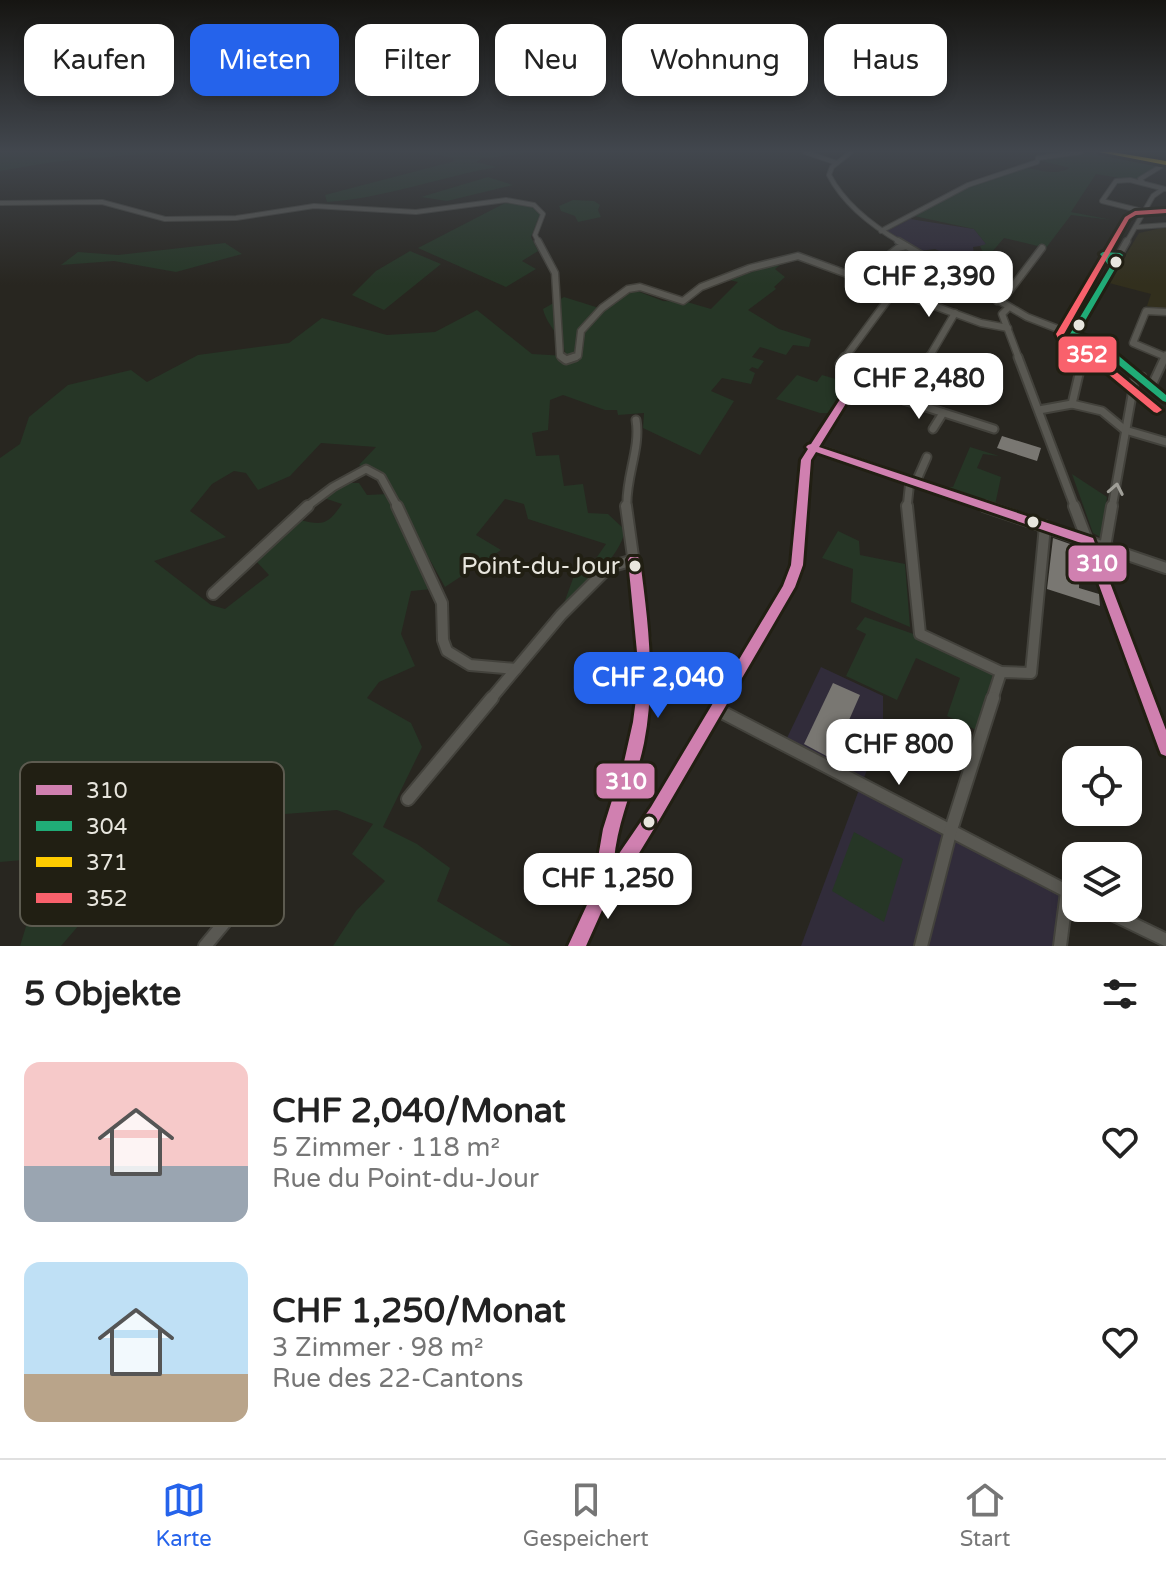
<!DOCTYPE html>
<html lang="de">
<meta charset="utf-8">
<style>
body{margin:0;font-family:"Varela Round",sans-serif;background:#f2f2f2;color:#222;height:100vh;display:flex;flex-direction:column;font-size:30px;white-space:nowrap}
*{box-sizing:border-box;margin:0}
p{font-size:26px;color:#767676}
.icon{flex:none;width:44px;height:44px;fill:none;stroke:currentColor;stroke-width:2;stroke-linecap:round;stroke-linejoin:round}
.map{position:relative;height:946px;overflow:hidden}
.details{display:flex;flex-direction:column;background:#fff;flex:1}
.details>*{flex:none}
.hud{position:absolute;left:24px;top:24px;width:1118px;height:72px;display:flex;gap:16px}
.controls{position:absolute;left:1062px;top:746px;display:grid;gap:16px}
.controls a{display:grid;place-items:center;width:80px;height:80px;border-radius:16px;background:#fff;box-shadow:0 4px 12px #0003;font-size:40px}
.price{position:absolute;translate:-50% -68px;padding:0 18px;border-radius:16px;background:#fff;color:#222;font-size:26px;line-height:52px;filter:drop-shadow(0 2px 4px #0008)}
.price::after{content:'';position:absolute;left:50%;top:48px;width:24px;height:18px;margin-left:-12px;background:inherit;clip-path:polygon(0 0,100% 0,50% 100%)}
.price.selected{background:#2563eb;color:#fff}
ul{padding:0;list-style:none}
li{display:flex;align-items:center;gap:24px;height:200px;padding:0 24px}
li span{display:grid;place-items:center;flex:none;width:224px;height:160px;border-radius:16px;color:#555}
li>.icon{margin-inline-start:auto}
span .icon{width:96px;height:96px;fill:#fffc;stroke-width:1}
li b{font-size:34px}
h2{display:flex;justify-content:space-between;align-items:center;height:96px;padding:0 24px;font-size:34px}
.chip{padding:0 28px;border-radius:16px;background:#fff;box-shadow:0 4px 12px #0003;font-size:28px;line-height:72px}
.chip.selected{background:#2563eb;color:#fff}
.menu{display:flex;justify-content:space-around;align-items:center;height:112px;border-top:2px solid #e0e0e0;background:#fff;font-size:22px;color:#767676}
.menu a{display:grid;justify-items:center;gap:4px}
.menu .selected{color:#2563eb}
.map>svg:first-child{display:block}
.built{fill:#322f1d}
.education{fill:#312c3a}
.green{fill:#263626}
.building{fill:#797772}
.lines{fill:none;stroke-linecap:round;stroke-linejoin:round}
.minor-far4-casing{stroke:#43423c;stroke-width:6}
.minor-far3-casing{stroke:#43423c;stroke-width:9}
.minor-far2-casing{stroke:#43423c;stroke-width:11}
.minor-far1-casing{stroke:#43423c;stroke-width:14}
.minor-casing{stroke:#43423c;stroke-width:16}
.major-casing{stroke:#43423c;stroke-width:4}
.minor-far4{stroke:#595852;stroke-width:4}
.minor-far3{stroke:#595852;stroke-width:6}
.minor-far2{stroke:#595852;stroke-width:7}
.minor-far1{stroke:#595852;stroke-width:10}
.minor{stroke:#595852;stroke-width:12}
.major{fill:#665b56;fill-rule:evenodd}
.bus-1-casing{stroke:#211f13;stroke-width:6}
.bus-2-casing{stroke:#211f13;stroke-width:6}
.bus-3-casing{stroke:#211f13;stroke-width:6}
.bus-4-casing{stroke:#211f13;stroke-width:6}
.bus-1{fill:#d080b0;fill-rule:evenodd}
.bus-2{fill:#20ac77;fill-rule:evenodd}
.bus-3{fill:#fc0;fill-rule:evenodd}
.bus-4{fill:#f9616c;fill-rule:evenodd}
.oneway{stroke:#a09f98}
.bus-dot{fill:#e8e6de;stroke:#211f13;stroke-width:3}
.labels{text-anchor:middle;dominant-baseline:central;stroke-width:8;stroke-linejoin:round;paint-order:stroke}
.bus-label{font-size:24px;fill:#e8e6de;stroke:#211f13;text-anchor:end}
.key{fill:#211f13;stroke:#5d5b50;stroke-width:2}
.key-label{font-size:22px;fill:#e8e6de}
.line-badge{stroke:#211f13;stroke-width:3}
.badge-label{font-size:22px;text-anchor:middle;font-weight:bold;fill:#fff}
</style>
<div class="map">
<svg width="1166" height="946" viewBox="0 0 1166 946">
<rect width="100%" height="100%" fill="#282620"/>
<polygon class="built" points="1166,227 1166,310 1147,306 1151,294 1109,283 1139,233"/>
<g class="education">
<polygon points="910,219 974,229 987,245 973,247 974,253 955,258 935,249 920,251 887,231"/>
<polygon points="821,667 883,696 883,725 864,778 787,738"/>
<polygon points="860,787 1067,892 1060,946 801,946"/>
</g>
<g class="green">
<polygon points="0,152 164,152 53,162 0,171"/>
<path d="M411,152H531L481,159L476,162L497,167C440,177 386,198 327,202L325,195L455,161L450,157Z"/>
<path d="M1094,152L1159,165L1137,181L1096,174L1071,212L1112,220L1071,215L1046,248L1004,238L986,259L980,246L986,244L974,229L914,216C933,203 1000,168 1022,168C1041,168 1051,177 1070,168L1038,160Z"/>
<polygon points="488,177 513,185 447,201 421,197"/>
<polygon points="573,200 594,201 600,205 598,210 601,217 578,222 575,216 561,211 559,206"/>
<polygon points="507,202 532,206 540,214 531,237 538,251 522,261 536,269 506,287 418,248"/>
<polygon points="225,243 242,254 176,272 114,261 61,265 78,252 118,255"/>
<polygon points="410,251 441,264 384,310 352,295 376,271"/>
<path d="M786,260L775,269L785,277L774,287L776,289L748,310L779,329L811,339L809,347L793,345L786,355L760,347L752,357L764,361L758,369L752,367L749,370L755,373L751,384L722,378L711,391L734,401L700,455L643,428L644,413L618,415L617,410H605L563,395L550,400L548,430L532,433L536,456L559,455L564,486L583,484L588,513L608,514L625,530C620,559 583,586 563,606L575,573L590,567L606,544L528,519L524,504L505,499L476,535L501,550L445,587L386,481L359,465L376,447L321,443L290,476L258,490L246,473L234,471L212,484L190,511L226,537L154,561L211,605L225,609L269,575L256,561L300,520C324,526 328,524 342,504L324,498L342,483H359L367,495L388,494L432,589L411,591L401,634L415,666L379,682L367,698L411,723L422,747L383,827L417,844L450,868L437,901L512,946H333L356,911L385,881L352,854L373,824L337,810L285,814L211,890L166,882L104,896L61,946H20L47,858L0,862V458L20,444L29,417L68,385L131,370L147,382L198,355L289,343L322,318L387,335L435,332L477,310L532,354L566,356C563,336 547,327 543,309L564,297L599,308L593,312L596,317L632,289L663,301L687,302L711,309L738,282L729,280Z"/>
<polygon points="888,263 928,277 938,269 944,273 915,296 883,284 901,274 883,267"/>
<polygon points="797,375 817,382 822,375 849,383 828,413 820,413 776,399"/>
<polygon points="970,447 999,456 983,454 977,468 1001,477 995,505 945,487 953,487"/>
<polygon points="1072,474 1107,497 1102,538 1093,533"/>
<polygon points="838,531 859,541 860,555 905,564 910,627 851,602 853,569 822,558"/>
<polygon points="865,617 922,637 994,671 976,730 947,716 960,678 916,658 897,700 846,676 866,634 856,629"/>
<polygon points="854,832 903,859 884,922 832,891"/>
</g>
<g class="building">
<polygon points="1002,436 1041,448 1037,461 997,448"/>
<polygon points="1053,538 1070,544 1070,555 1080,558 1079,588 1099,594 1100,606 1047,589"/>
<polygon points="833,683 860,695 832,759 804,744"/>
</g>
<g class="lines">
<defs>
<g id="minor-far4">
<polyline points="805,152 837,163"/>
<path d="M851,152L832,167L829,175C844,204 874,227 902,243"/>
<polyline points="1143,183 1140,179 1163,165 1161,163"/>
<polyline points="0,203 102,202 165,219 236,218 314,206 416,212 506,200 534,205 543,214 535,235 539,243"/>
<polyline points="1146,212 1102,201 1116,181 1130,180 1165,189"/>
<polyline points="1137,227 1166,225"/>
<polyline points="881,231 968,185 1037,162 1038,158 1081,152"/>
<polyline points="1126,243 1153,196 1163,189"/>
</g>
<g id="minor-far3">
<polyline points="538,241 555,273 560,356 565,359"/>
<polyline points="898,241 1027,317 1100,345 1117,359"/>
<polyline points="859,278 898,248 906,246"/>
<polyline points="997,301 1004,298 1042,248"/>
<polyline points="1009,307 1002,314 1019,359"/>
<polyline points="1166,312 1146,311 1133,343 1166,357"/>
<polyline points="1074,334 1127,241"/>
<polyline points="569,359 578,356 581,331 602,308 628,289 640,287 683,301 701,287 750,268 798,256 981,323 1008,328"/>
<polyline points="844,359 895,290"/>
<polyline points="928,359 955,313"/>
<polyline points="1083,359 1086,345 1092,341"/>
<polyline points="1164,359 1166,355"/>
</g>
<g id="minor-far2">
<polyline points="562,357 566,360 575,357"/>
<polyline points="845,357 840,364 854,384"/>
<polyline points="1018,357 1075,508"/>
<polyline points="1115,357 1166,399"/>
<polyline points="854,384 994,429"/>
<polyline points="1152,385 1165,357"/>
<polyline points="904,400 929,357"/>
<polyline points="1072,404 1102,411 1125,430 1166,442"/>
<polyline points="1039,410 1072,404 1083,357"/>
<polyline points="933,429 943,413"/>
<polyline points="811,447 990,508"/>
<polyline points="916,482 927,457"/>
<polyline points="305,508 333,487 366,469 381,477 398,508"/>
<path d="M627,508C625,478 641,448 636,420"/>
<polyline points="802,508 806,460 854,384"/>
<polyline points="907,508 910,480"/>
<polyline points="1112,508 1135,378 1142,377"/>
</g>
<g id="minor-far1">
<polyline points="397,506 442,603 443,640 447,651 470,665 516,669"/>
<polyline points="626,506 645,643 643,700"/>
<polyline points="907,506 920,634 1001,672"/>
<polyline points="984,506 1166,568"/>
<polyline points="1074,506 1148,700"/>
<polyline points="1105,547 1112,506"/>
<polyline points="213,594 308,506"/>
<polyline points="490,700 561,615 609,567 634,560"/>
<polyline points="722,700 789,587 797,565 802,506"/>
<polyline points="992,700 1001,672 1031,673 1045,526"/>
</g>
<g id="minor">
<polyline points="1147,698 1166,749"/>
<polyline points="716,709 1076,896"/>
<polyline points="408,799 492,698"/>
<polyline points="606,882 606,845 633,758 643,698"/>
<polyline points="1100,908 1166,940"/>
<polyline points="205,946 260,880"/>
<polyline points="577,946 606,882 624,862 656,812 723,698"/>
<polyline points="921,946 950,833 993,698"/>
<polyline points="1060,946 1067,892"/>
</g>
<polygon id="major" points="1097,152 1110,152 1166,161 1166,165"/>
</defs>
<use href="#minor-far4" class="minor-far4-casing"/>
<use href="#minor-far3" class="minor-far3-casing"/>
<use href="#minor-far2" class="minor-far2-casing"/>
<use href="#minor-far1" class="minor-far1-casing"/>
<use href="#minor" class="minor-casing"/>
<use href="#major" class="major-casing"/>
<use href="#minor-far4" class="minor-far4"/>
<use href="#minor-far3" class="minor-far3"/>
<use href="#minor-far2" class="minor-far2"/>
<use href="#minor-far1" class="minor-far1"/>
<use href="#minor" class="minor"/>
<use href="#major" class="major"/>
<defs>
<path id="bus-1" d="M854,381L858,384L819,447L1093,538L1166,730V756L1161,754L1159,749L1084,544L816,452L811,460L803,565L795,587L661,817L630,868L612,888L586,946H568L598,881L597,864L603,829L624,762L633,722L636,699L637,652L628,560L630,557H638L640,560C648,621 656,682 644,743C636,783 617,820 614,861L651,807L783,586L791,565L801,460L808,449L806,447L808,445L811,444L850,384Z"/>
<polygon id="bus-2" points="1103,252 1120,253 1123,255 1078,333 1103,343 1166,395 1166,402 1163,401 1097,347 1070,334 1110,267 1100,254"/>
<polygon id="bus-3" points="1099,152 1112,152 1166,161 1166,165"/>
<polygon id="bus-4" points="1166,209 1166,213 1136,215 1129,219 1064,334 1068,344 1096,355 1160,408 1162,410 1157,413 1154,412 1090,359 1062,347 1056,334 1125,217 1135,211"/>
</defs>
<use href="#bus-1" class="bus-1-casing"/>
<use href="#bus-2" class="bus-2-casing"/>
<use href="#bus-3" class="bus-3-casing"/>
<use href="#bus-4" class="bus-4-casing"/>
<use href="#bus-1" class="bus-1"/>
<use href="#bus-2" class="bus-2"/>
<use href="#bus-3" class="bus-3"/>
<use href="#bus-4" class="bus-4"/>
</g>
<defs><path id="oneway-chevron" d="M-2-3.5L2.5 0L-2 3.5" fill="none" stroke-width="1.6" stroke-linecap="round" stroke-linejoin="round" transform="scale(2)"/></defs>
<use class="oneway" href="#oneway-chevron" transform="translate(1116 489) rotate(-79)"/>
<linearGradient id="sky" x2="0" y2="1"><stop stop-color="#161512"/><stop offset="0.53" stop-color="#42474e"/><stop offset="1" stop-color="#42474e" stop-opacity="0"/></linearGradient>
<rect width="1166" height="285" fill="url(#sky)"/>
<g class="bus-dot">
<circle cx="1116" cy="262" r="7"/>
<circle cx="1079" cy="325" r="7"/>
<circle cx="1033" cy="522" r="7"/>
<circle cx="635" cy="566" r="7"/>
<circle cx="649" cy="822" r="7"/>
</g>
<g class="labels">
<g class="bus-label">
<text x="620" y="566">Point-du-Jour</text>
</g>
</g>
<rect x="20" y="762" width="264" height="164" rx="12" class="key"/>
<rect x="36" y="785" width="36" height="10" fill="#d080b0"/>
<rect x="36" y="821" width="36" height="10" fill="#20ac77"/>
<rect x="36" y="857" width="36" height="10" fill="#fc0"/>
<rect x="36" y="893" width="36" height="10" fill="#f9616c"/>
<g class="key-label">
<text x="86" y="798">310</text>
<text x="86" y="834">304</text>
<text x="86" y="870">371</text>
<text x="86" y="906">352</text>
</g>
<g class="line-badge">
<rect x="1057" y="335" width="61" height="39" rx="8" fill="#f9616c"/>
<rect x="1067" y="544" width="61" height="39" rx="8" fill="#d080b0"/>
<rect x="595" y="762" width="61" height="38" rx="8" fill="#d080b0"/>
</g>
<g class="badge-label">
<text x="1087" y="362">352</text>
<text x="1097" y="571">310</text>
<text x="626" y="789">310</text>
</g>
</svg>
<div class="controls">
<a><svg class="icon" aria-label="locate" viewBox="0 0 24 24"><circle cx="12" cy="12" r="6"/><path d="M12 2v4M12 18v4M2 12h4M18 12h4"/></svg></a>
<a><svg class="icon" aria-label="layers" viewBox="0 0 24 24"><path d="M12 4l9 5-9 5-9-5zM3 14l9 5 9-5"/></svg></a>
</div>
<b class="price" style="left:929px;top:319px">CHF 2,390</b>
<b class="price" style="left:919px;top:421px">CHF 2,480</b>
<b class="price selected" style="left:658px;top:720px">CHF 2,040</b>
<b class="price" style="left:899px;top:787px">CHF 800</b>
<b class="price" style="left:608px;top:921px">CHF 1,250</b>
<div class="hud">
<a class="chip">Kaufen</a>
<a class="chip selected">Mieten</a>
<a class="chip">Filter</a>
<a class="chip">Neu</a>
<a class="chip">Wohnung</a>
<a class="chip">Haus</a>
</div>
</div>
<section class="details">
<h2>5 Objekte<svg class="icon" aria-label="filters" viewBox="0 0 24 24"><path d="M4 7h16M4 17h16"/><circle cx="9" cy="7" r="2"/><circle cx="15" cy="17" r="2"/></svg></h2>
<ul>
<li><span style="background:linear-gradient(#f6c9c9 65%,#9aa5b1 0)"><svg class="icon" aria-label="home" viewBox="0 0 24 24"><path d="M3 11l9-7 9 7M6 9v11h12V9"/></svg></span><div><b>CHF 2,040/Monat</b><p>5 Zimmer · 118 m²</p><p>Rue du Point-du-Jour</p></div><svg class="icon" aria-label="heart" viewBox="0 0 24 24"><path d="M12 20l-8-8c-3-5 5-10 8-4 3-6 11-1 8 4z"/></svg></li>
<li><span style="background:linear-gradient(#bfe0f5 70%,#b9a48a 0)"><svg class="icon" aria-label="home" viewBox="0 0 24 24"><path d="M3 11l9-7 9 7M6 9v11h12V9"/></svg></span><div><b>CHF 1,250/Monat</b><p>3 Zimmer · 98 m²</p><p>Rue des 22-Cantons</p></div><svg class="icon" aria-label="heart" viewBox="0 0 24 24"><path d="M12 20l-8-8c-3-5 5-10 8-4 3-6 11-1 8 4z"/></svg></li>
</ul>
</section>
<nav class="menu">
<a class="selected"><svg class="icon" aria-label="map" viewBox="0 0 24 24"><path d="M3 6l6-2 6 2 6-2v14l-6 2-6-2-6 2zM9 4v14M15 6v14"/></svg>Karte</a>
<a><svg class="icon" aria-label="saved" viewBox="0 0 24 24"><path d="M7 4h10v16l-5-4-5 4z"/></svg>Gespeichert</a>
<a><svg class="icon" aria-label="home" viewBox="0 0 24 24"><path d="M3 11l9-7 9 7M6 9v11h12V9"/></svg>Start</a>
</nav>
